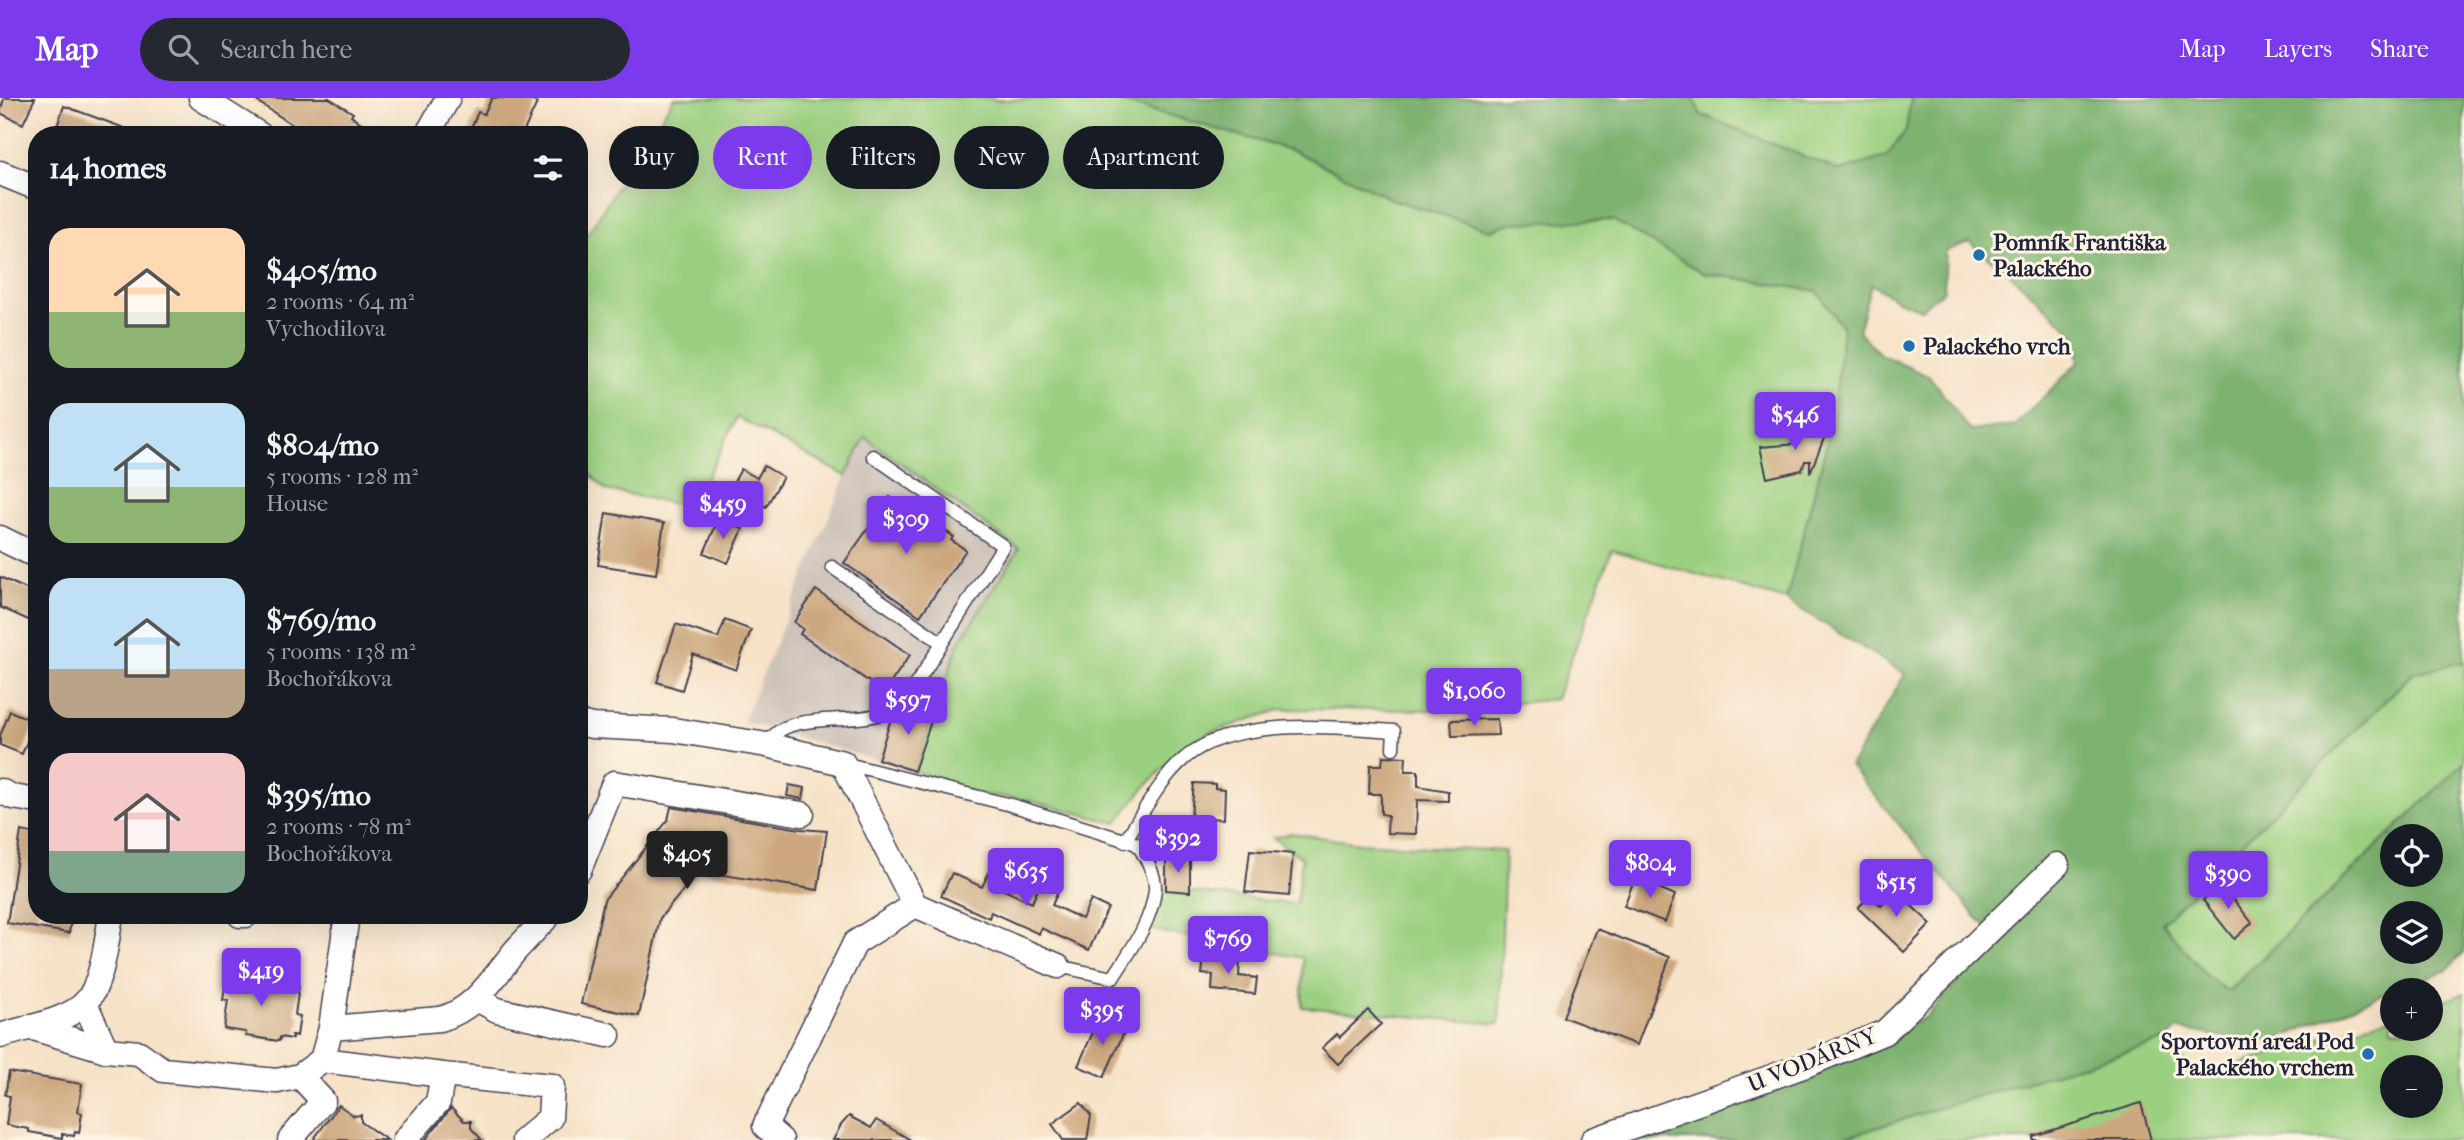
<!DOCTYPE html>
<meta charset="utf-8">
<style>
body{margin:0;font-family:"IM FELL French Canon",serif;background:#242831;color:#f1f3f6;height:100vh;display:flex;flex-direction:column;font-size:26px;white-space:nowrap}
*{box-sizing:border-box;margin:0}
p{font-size:23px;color:#9ea1a6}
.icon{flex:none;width:38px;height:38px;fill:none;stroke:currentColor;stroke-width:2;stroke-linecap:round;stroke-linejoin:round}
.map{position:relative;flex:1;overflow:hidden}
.details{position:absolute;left:28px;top:28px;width:560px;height:798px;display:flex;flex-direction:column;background:#171b24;border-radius:28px;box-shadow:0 7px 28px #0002}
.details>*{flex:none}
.hud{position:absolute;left:609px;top:28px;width:665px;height:63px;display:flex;gap:14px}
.tools{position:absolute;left:2380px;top:726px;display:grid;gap:14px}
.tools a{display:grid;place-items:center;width:63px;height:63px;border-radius:50%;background:#171b24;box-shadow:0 7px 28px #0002;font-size:35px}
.price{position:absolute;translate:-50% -60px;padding:0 16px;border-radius:7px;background:#7c3aed;color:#fff;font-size:23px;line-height:46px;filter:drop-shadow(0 2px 4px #0008)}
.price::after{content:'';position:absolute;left:50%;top:42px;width:21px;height:16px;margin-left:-10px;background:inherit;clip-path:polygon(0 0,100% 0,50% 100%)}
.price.current{background:#222;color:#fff}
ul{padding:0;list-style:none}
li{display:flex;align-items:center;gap:21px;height:175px;padding:0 21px}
li span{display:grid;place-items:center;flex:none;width:196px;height:140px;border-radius:21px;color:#555}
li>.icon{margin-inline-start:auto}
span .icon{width:84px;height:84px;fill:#fffc;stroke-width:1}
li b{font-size:30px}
h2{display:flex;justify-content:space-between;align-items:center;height:84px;padding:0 21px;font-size:30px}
.pill{padding:0 24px;border-radius:32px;background:#171b24;box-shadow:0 7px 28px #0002;font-size:24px;line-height:63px}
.pill.current{background:#7c3aed;color:#fff}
header{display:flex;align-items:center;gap:42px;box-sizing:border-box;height:98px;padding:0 35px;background:#7c3aed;color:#fff}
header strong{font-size:33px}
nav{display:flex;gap:38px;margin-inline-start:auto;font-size:24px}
.search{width:490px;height:63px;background:#242831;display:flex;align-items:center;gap:18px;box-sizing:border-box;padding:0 24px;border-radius:38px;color:#9ea1a6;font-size:26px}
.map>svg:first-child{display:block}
.industrial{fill:#cec2b9}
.green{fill:#9cd081;stroke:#5f795e;stroke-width:2;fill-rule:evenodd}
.forest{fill:#7db26f;stroke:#506a55;stroke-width:2;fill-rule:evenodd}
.building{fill:#cda87f}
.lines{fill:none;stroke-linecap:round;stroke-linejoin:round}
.lane-casing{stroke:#423f50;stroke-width:15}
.street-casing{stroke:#423f50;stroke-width:27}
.lane{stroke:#fff;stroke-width:12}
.street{stroke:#fff;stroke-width:24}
.poi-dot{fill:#1f6fb2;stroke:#fcf5e5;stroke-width:2.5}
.labels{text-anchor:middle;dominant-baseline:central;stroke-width:6;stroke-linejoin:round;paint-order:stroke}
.poi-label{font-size:23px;font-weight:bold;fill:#22223b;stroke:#fcf5e5;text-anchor:start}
.street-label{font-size:23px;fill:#22223b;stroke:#fcf5e5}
</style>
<header>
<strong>Map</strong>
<div class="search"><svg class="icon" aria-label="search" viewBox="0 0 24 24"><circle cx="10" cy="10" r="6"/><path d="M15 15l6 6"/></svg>Search here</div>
<nav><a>Map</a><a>Layers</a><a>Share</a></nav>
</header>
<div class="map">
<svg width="2464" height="1042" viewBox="0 0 2464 1042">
<rect width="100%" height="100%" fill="#fcf5e5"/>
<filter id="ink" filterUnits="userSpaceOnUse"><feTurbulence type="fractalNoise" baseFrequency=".0143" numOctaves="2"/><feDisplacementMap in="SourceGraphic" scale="14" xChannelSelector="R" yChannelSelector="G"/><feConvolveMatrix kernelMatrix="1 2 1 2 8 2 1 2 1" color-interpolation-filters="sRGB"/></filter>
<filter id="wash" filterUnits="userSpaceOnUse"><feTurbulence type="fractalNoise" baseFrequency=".00686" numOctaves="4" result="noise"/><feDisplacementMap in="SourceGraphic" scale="28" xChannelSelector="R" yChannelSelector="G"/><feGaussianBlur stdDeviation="1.57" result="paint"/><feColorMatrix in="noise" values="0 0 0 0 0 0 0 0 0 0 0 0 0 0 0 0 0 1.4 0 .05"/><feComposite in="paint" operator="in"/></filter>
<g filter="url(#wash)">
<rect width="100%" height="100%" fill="#f6e2c7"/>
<polygon class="industrial" points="864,339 1019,451 959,545 914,673 743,623 846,378"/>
<g class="green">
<polygon points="674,0 989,0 996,2 1108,0 1294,53 1391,101 1490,132 1511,125 1613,122 1704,175 1817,193 1843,230 1833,323 1786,502 1612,452 1556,601 1447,612 1282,611 1209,635 1166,667 1139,696 1116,725 1028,702 978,696 914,673 959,545 1019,451 865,339 846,378 737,319 692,409 606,392 579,365 579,149"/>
<polygon points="1694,0 1911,0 1906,32 1886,59 1840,73 1699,16"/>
<polygon points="2464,564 2464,664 2227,894 2207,879 2162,825 2413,575"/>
<polygon points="1291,735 1360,745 1505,753 1499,926 1302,909 1303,860 1151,832 1161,790 1296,806 1302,760 1273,740"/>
<path d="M2464,896V1042H1838L1971,1000L2167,942L2196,979L2392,919V931H2431V907ZM2392,970H2431V1008H2392Z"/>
</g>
<path class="forest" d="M1108,0H1694L1700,16L1840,73L1886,59L1906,32L1911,0H2464V564L2413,575L2162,825L2207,878L2228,894L2464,664V854L2446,873L2392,892L2276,942L2231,940L2177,931L2167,942L1971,1000L1837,1042H1634L1857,957L1926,919L1999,838L1976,819L1850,668L1905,576L1786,502L1833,323L1843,230L1817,193L1704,175L1613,122L1511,125L1490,132L1391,101L1294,53ZM1969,144L2011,177L2075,237L2079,264L2015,327L1970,333L1930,279L1880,256L1858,233L1871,186L1897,202L1921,211L1944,192L1946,153ZM2392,738H2431V777H2392ZM2392,816H2431V854H2392Z"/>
<g id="blocks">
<g class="building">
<polygon points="4,0 35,0 23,26 0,15"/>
<polygon points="252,0 329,0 353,15 351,18 379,37 308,37"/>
<polygon points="492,0 527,0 537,5 522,37 468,37 478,14 484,16"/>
<polygon points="64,8 138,35 138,37 54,37"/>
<polygon points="902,44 915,53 901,74 888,67"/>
<polygon points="1831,323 1810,375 1810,363 1805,363 1802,372 1767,380 1760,349 1797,346 1795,338 1808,337 1807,324"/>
<polygon points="764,368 783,379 766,409 731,389 741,371 757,380"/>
<polygon points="890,399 904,409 906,406 954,439 951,442 966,452 920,518 844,465"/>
<polygon points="606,415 664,425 656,476 598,467"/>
<polygon points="719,420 743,431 728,465 704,455"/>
<polygon points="0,479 37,496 37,526 0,509"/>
<polygon points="816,492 910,557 884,594 800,536 803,531 794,524"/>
<polygon points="725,522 751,532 736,572 693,556 682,592 657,584 676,526 718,540"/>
<polygon points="918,599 937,606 914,673 878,661 891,621 908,626"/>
<polygon points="10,613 35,624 22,656 0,647 0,638"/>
<polygon points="1497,621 1498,637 1452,638 1451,622"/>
<polygon points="1383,658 1406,659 1405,673 1418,673 1418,688 1448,693 1448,703 1417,702 1416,736 1387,735 1388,717 1381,716 1381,696 1369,696 1370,667 1382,667"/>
<polygon points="1194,685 1215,686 1215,690 1225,691 1224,721 1191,719"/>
<polygon points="789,687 805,690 803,701 787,698"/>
<polygon points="671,709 800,731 827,733 818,792 699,773 660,820 639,918 581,906 604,802 668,722"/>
<polygon points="21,733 37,736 37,817 72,817 69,835 7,825"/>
<polygon points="1250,752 1293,756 1289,798 1245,794"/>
<polygon points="1166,761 1190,762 1190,794 1166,792"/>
<polygon points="991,770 1008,778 1002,791 1032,805 1040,786 1058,794 1052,807 1082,821 1091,802 1108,810 1089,852 1041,830 1039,836 991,814 989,820 941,798 952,775 982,789"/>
<polygon points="1635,780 1675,797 1665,824 1624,808"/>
<polygon points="2220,787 2223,788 2252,825 2234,841 2203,802"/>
<polygon points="1895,792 1931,826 1904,854 1858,810 1870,797 1881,808"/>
<polygon points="1597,831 1670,859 1637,947 1563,919"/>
<polygon points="1204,858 1240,861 1239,878 1257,880 1255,896 1212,892 1213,877 1202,876"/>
<polygon points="227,877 299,888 295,917 300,918 297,938 292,937 292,941 280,939 279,943 246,938 246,934 224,931 228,902 223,902"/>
<polygon points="1368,912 1381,926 1338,966 1322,950 1337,936 1340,939"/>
<polygon points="1100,918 1126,930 1104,979 1078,968"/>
<polygon points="9,974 82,986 78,1014 82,1015 79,1035 75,1034 74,1038 62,1036 62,1040 29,1034 29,1031 6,1027 10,998 5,997"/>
<polygon points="1081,1005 1091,1018 1087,1042 1063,1042 1052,1026"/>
<polygon points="2141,1005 2151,1042 2033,1042 2033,1038"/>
<polygon points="339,1007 354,1018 361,1017 361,1024 387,1042 313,1042"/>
<polygon points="451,1010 464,1023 471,1023 471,1030 482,1042 425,1042"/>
<polygon points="849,1018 871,1030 876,1022 911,1042 833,1042 841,1027"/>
</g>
</g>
</g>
<g filter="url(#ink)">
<use href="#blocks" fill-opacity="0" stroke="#423f50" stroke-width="2"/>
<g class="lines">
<defs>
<g id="lane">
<polyline points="873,358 1003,448 942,545"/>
<path d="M767,647C784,611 850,628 883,615C910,604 927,568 942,545L832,469"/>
<path d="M843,665L1011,707L1137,746C1145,758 1156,777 1155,791C1152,824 1130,853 1113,880L1058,868"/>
<path d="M1125,743C1142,716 1161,680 1185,660C1231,619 1335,629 1394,633L1393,650"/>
</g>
<g id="street">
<polyline points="201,0 260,37"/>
<polyline points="427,37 448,0"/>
<polyline points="0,75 37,90"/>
<polyline points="0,440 37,458"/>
<polyline points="579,625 592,628 673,632 767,647 843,665 915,807 1058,868"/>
<polyline points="0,693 13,699 37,703"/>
<polyline points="579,772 614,685 802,716"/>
<polyline points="240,817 246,817"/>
<polyline points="477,901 497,912 608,937"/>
<polyline points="85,905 106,952 139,955 163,972 277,983 300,978 322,962 331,930 347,817"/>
<polyline points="30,929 106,952"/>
<path d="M331,930L440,921C475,912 493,880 515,853C526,841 538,829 549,817"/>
<path d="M0,938C24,930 68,923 85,905C102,888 107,841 111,817"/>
<polyline points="322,962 443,977 552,988 550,1020 524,1042"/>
<polyline points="290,1042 323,1003 300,978"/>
<polyline points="405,1042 438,1004 443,977"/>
<polyline points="781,1042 765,1028 855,845 915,807"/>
<polyline points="1593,1042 1806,967 1885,934 2057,767"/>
</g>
</defs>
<use href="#lane" class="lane-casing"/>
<use href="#street" class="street-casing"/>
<use href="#lane" class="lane"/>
<use href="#street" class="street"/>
</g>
</g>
<g class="poi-dot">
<circle cx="1979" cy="157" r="7"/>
<circle cx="1909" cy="248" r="7"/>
<circle cx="2368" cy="956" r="7"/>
</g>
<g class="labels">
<g class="poi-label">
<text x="1993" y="144">Pomník Františka<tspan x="1993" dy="26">Palackého</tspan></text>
<text x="1923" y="248">Palackého vrch</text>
<text x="2354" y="943" text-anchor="end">Sportovní areál Pod<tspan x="2354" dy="26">Palackého vrchem</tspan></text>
</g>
<g class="street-label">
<text transform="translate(1812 962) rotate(-22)">U VODÁRNY</text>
</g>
</g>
</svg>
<div class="tools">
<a><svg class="icon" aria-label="locate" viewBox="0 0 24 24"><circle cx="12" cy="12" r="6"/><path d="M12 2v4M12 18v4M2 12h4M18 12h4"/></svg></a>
<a><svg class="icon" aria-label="layers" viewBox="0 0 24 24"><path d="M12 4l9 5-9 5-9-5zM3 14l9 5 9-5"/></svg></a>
<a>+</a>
<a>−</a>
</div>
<b class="price" style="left:1795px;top:354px">$546</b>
<b class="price" style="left:723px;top:443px">$459</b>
<b class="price" style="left:906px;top:458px">$309</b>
<b class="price" style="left:1474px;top:630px">$1,060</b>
<b class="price" style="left:908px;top:639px">$597</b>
<b class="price" style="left:1178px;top:777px">$392</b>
<b class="price current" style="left:687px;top:793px">$405</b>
<b class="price" style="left:1650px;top:802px">$804</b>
<b class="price" style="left:1026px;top:810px">$635</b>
<b class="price" style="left:2228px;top:813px">$390</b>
<b class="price" style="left:1896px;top:821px">$515</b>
<b class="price" style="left:1228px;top:878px">$769</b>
<b class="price" style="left:261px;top:910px">$419</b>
<b class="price" style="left:1102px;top:949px">$395</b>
<div class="hud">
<a class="pill">Buy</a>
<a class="pill current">Rent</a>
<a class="pill">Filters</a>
<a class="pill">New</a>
<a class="pill">Apartment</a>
</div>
<section class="details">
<h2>14 homes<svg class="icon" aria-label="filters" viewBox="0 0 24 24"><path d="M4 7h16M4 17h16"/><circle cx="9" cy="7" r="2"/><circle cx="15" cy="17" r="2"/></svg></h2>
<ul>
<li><span style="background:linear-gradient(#ffd9b3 60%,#8fb573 0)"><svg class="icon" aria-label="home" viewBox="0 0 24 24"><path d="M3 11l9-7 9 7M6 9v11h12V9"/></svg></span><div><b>$405/mo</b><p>2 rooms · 64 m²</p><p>Vychodilova</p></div></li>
<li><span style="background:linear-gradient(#bfe0f5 60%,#8fb573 0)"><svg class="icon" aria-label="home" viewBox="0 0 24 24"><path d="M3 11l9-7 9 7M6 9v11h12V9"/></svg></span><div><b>$804/mo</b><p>5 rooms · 128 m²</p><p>House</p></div></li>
<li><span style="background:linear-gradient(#bfe0f5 65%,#b9a48a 0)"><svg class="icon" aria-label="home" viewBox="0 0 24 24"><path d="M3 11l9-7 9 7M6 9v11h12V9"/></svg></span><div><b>$769/mo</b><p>5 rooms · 138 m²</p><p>Bochořákova</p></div></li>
<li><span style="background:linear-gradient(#f6c9c9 70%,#7fa58c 0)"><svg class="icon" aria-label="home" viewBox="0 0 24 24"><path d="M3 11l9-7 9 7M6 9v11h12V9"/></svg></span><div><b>$395/mo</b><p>2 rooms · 78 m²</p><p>Bochořákova</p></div></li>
</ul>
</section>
</div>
